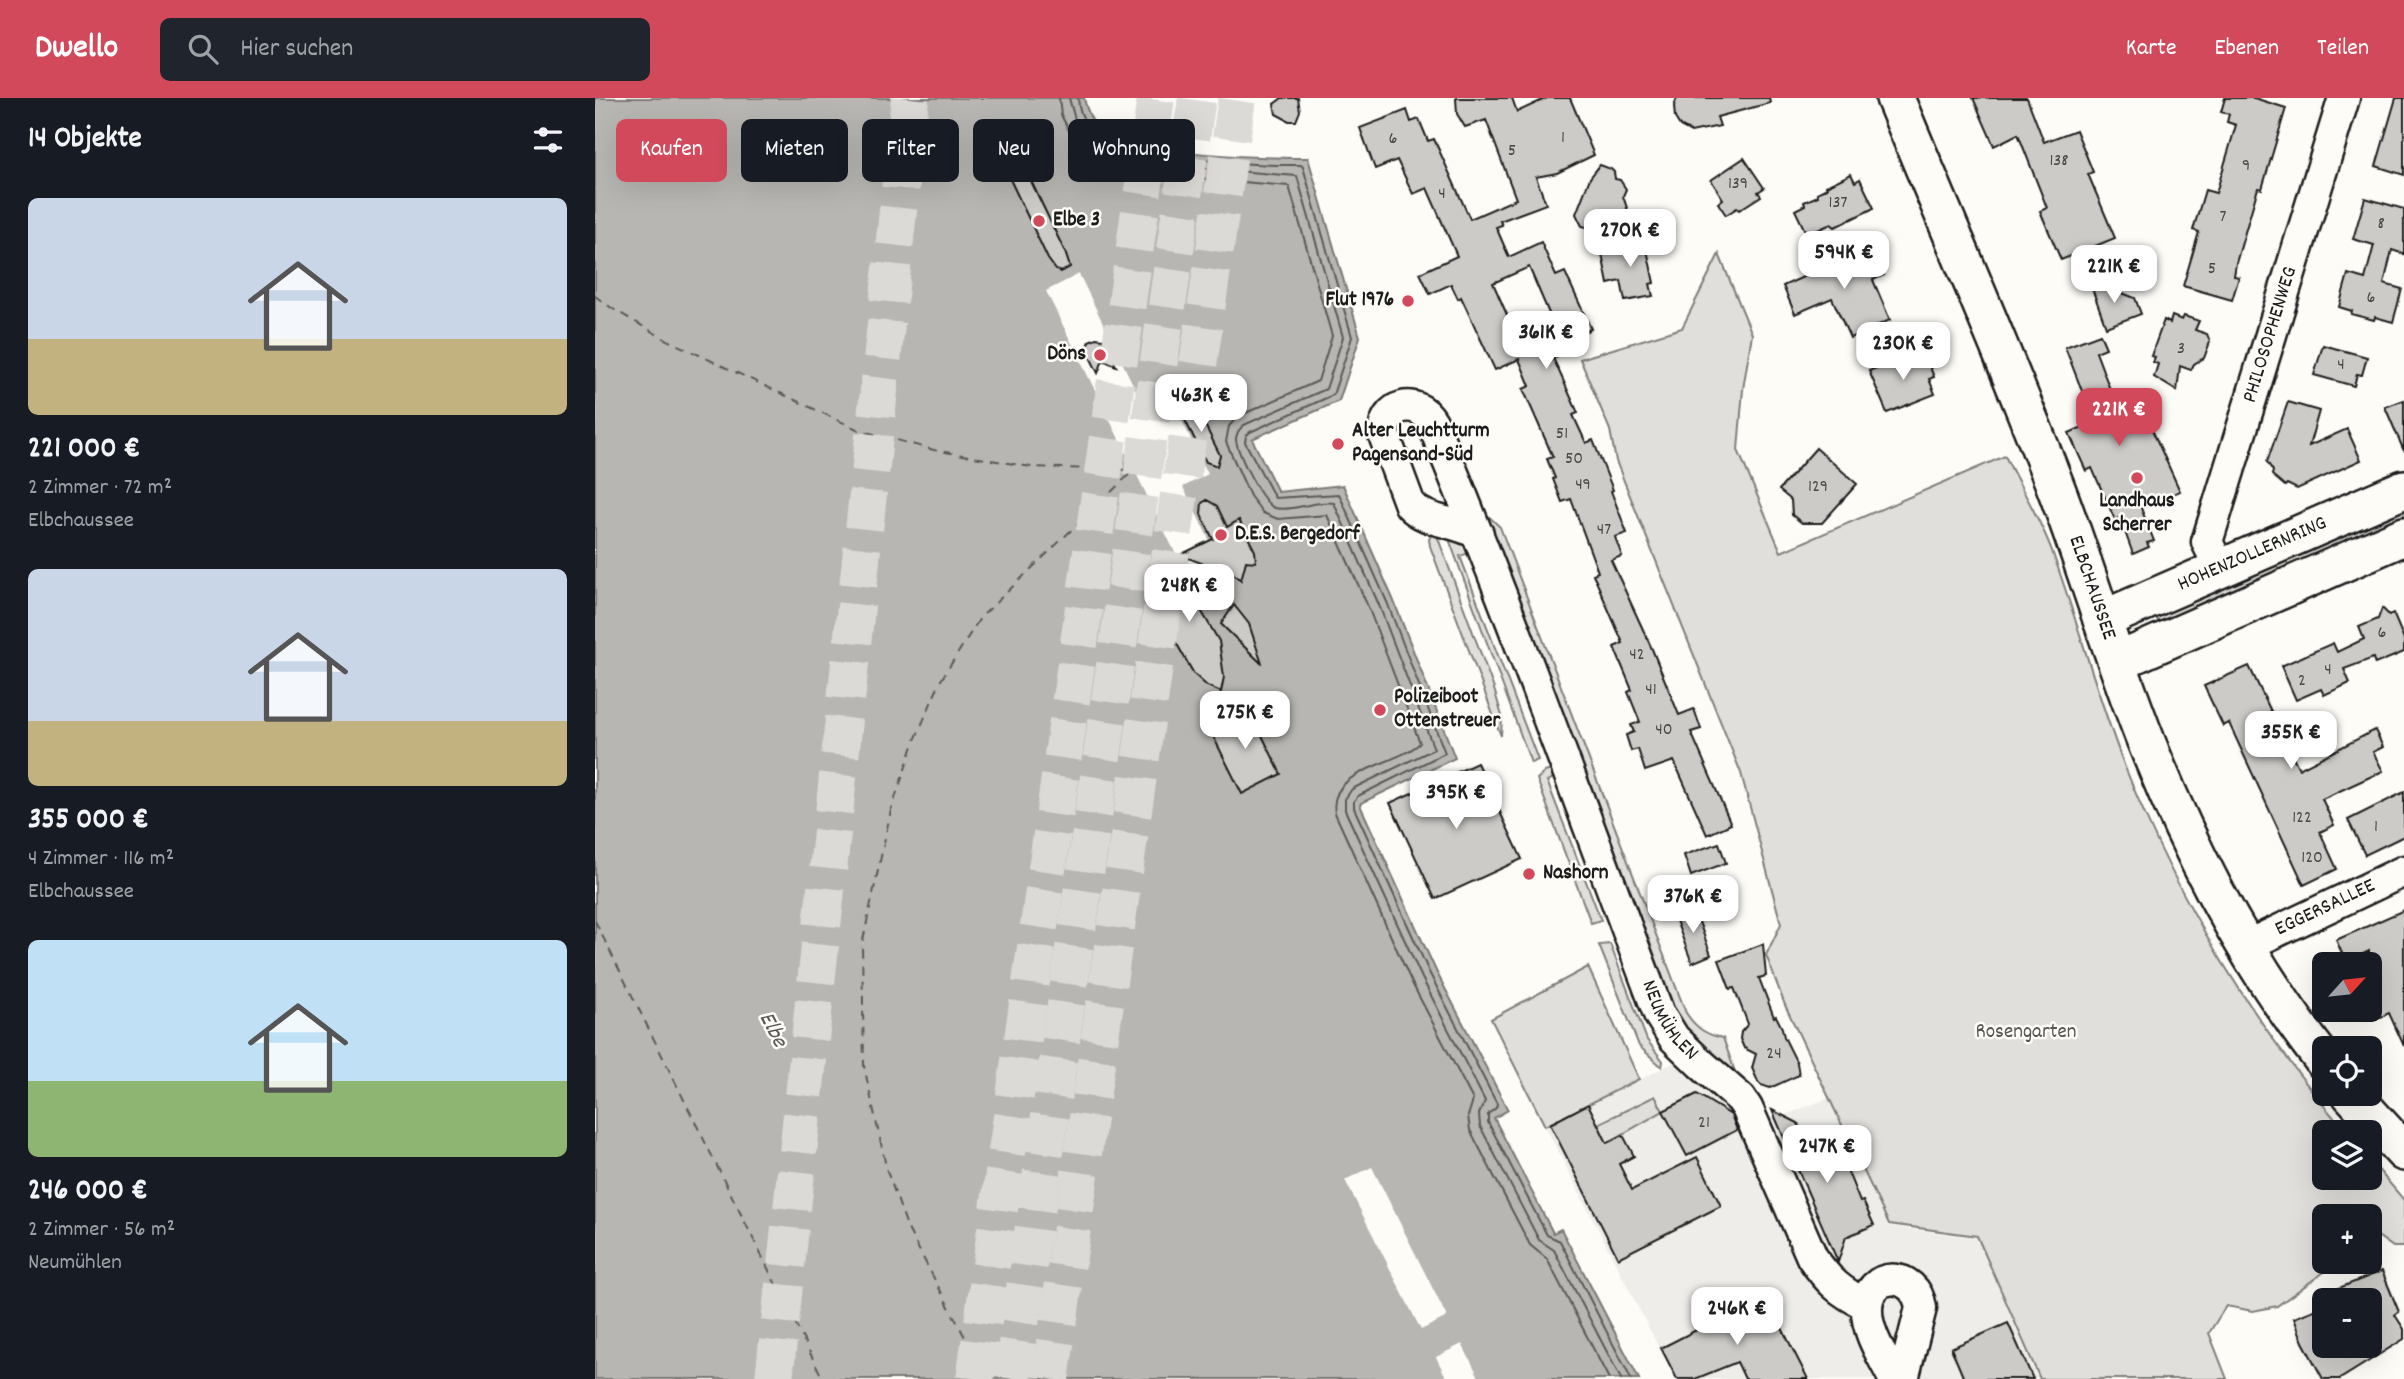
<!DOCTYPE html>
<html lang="de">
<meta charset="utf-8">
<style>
body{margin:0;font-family:Dekko,sans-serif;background:#20242c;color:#f1f3f6;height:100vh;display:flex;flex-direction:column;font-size:26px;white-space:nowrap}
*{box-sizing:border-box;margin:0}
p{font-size:23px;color:#9ea1a6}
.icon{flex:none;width:38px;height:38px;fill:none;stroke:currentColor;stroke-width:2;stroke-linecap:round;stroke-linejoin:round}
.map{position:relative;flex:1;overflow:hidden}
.panel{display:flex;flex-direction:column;background:#171b24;width:595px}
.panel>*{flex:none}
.guide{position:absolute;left:21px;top:21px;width:665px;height:63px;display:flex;gap:14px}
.needle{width:46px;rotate:63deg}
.controls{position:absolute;left:1717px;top:854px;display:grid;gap:14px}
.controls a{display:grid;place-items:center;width:70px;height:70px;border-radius:10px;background:#171b24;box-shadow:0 7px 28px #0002;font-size:35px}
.price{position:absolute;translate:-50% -60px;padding:0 16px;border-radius:14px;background:#fff;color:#222;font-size:23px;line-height:46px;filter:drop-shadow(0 2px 4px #0008)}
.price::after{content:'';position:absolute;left:50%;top:42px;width:21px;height:16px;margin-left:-10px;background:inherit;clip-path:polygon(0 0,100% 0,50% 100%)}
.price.on{background:#d1495b;color:#fff}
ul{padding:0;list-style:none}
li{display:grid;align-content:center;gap:14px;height:371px;padding:0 28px}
li span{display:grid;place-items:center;height:217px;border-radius:10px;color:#555}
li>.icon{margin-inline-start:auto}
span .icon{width:126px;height:126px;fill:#fffc;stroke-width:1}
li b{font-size:30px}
h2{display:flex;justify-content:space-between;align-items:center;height:84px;padding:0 28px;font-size:30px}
.tag{padding:0 24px;border-radius:10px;background:#171b24;box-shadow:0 7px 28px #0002;font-size:24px;line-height:63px}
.tag.on{background:#d1495b;color:#fff}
header{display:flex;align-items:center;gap:42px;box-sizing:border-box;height:98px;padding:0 35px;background:#d1495b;color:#fff}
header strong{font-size:33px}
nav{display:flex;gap:38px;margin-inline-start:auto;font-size:24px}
.search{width:490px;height:63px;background:#20242c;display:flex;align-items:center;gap:18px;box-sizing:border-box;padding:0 24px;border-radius:10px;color:#9ea1a6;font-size:26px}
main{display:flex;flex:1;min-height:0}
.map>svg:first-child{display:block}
.built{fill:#eeede9}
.green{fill:#e0dfdb;stroke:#7e7e7c;stroke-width:2}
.water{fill:#b7b6b2;stroke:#797876;stroke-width:2}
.pier{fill:#fdfcf7}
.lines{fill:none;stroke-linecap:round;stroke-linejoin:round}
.shore{stroke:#5a5a58;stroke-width:2}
.ferry{stroke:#5a5a58;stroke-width:2;stroke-dasharray:9 7;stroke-linecap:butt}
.building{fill:#cccbc8;stroke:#1c1c1c;stroke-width:2;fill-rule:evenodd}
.highway-tunnel{stroke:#dbdad6;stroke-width:38;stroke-dasharray:38 19;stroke-linecap:butt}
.minor-casing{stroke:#1c1c1c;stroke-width:35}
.major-casing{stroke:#1c1c1c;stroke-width:42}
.minor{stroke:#fdfcf7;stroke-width:30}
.major{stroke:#fdfcf7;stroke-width:37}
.poi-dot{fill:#d1495b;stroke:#fdfcf7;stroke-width:2.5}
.labels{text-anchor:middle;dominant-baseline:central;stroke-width:5;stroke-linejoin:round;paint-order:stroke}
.number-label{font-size:18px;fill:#484847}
.poi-label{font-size:21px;font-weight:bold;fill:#1c1c1c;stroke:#fdfcf7;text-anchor:start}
.street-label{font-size:21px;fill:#1c1c1c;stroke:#fdfcf7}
.park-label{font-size:21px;fill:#575655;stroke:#fdfcf7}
.water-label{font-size:23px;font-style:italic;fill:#5a5a58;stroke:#fdfcf7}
</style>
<header>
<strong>Dwello</strong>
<div class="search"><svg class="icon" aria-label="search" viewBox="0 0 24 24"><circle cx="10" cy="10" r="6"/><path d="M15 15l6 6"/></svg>Hier suchen</div>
<nav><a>Karte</a><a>Ebenen</a><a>Teilen</a></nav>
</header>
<main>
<section class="panel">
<h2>14 Objekte<svg class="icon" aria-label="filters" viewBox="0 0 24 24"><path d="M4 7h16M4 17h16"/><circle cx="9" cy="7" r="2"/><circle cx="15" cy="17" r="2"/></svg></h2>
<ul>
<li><span style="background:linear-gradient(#c9d6e8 65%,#c2b280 0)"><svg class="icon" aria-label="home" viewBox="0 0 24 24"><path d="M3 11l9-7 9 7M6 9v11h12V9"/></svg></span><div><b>221 000 €</b><p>2 Zimmer · 72 m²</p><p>Elbchaussee</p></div></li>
<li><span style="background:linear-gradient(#c9d6e8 70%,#c2b280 0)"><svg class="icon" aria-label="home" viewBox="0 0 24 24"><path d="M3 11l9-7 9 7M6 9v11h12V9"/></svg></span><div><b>355 000 €</b><p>4 Zimmer · 116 m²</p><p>Elbchaussee</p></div></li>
<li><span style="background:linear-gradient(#bfe0f5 65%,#8fb573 0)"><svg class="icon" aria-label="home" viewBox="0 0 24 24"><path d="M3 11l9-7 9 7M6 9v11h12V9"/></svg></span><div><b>246 000 €</b><p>2 Zimmer · 56 m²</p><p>Neumühlen</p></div></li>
</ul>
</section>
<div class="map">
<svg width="1809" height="1281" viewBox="0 0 1809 1281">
<rect width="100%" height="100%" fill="#fdfcf7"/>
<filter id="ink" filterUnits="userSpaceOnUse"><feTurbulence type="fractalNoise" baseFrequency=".0143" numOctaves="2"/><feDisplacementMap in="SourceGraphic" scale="14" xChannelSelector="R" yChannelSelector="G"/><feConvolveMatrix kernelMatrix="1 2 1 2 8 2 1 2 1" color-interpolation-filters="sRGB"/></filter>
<g filter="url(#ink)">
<polygon class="built" points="1082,963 1088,965 1159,1029 1234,1000 1293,1128 1382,1140 1443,1281 1080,1281 950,1028"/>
<g class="green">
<path d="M1124,156L1157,236L1148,291L1143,352L1186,454L1410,358C1425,389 1445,420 1457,453C1483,524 1502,598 1530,669C1582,801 1658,926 1751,1034H1729V1080H1774L1775,1062L1809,1102V1149H1798L1780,1136L1775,1140L1774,1118H1729V1164H1743L1682,1208L1658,1213L1631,1208L1614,1235L1632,1281H1445L1382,1138L1294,1126L1190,907L1171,857L1186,826L1146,675L1021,363L1015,332L985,261L1087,230Z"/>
<polygon points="1809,402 1809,428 1568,532 1557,512"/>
<path d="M886,411L905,429L1091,915C1101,930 1111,937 1128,940L1143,982L1120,965L1080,920Z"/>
<polygon points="840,432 899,591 907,618 906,638 835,448 834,441"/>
<polygon points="855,435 880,453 865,458 943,662 936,665 854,441"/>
<polygon points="962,670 965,677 952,683 1006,822 996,825 942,681 950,674"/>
<polygon points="1015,846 1052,942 1068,963 1067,969 1044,948 1004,847"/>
<polygon points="993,869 1044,981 950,1028 896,921"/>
<polygon points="1060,998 1068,1013 1012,1045 1003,1026"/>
</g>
<path class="water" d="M0,0H489C492,14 498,28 510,37C535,55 678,61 713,60L765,239L744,303L657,341L683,394L748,387L798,501L860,660L766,705L765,707L841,873L913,1012L899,1020L958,1135L966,1131L1044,1281H0Z"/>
<g class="pier">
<polygon points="484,176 549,309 574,296 613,376 588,389 637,487 604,503 451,193"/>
<polygon points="777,1069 852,1219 826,1232 750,1082"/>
<polygon points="867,1246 885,1281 852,1281 841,1259"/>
</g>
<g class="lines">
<g class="shore">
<path d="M464,0L466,17L480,44L493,57L513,68L590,79L694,88L737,238L723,283L644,318L634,328L631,344L655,398L668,415L683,421L732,417L774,511L825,645C801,668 732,671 740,715L817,885L878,1002L873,1018L875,1032L935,1147L952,1161L1014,1281"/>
<path d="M474,0L481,25L489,38L499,49L516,58L592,69L702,78L748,239L731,291L649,327C645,330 642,334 641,340C640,352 668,407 680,410C698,414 720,402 739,405L784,507L839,651L757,691L750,701V712L827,880L890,1003L884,1016L885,1028L944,1142L959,1152L1026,1281"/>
<path d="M483,0C484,21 499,42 519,50C533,55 551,55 566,57C612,63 660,68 706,67L708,69L757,239L738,297L655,334L651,338L650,344L680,400L744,396L792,504L850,655L763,698L759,703V710L835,876L902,1006L901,1010L893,1016V1024L952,1137L965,1143L1036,1281"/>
</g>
<g class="ferry">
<polyline points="0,198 18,211 70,241 264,332 339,352 436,369 538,372"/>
<polyline points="0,823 228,1281"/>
<polyline points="392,1281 313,1131 292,1073 269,968 267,847 296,712 320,642 346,582 385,520 539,372"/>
</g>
</g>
<g class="building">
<polygon points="687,0 703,0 705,13 701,23 694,23 681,16 679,6"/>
<path d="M861,0H917L922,14L952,0H975L999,57L962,75L941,79L951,106L905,123L907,127L901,129L914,159L946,144L961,178L970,174L996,231L969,243L973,253L958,260L983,315L978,317L991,345L998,342L1018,392L1016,393L1032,435L1020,439L1027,458L1016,462L1057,551L1084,617L1099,611L1106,631L1096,634L1136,726L1112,737L1079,663L1050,673L1043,651L1036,653L1031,637L1039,634L1036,627L1045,624L1033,594L1037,592L1019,549L1028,545L998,476L1003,474L976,401L967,404L958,381L960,380L952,361L958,359L928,291L935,288L924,261L900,272L866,199L863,201L856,186L835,196L825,175L862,158L832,90L818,96L802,62L780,71L765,30L812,12L816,24L824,21L833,43L839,41L875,121L921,101L891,22L870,29L862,16ZM934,169L959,227L923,242L898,185Z"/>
<polygon points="1082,0 1174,0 1175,5 1122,19 1125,28 1096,34 1085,28 1080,20 1079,8"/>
<polygon points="1378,0 1432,0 1449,44 1481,32 1498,74 1493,76 1520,140 1466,162 1445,113 1452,110 1423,36 1399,48"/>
<polygon points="1630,0 1659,0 1691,10 1667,91 1663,90 1641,165 1639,178 1644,179 1637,202 1588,188 1604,134 1598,132 1610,92 1621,95 1641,27 1632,24 1634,16 1626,14"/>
<polygon points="1801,0 1809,0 1809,77 1781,68"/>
<polygon points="409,52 426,68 436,83 470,154 475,169 466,174 461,172 453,161 412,75"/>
<polygon points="1149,60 1169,90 1163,94 1166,98 1144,112 1142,110 1131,117 1123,105 1128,101 1116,82"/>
<polygon points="1005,67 1016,71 1019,74 1020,81 1025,82 1031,91 1028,98 1033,113 1004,132 987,128 981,116 995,80"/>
<polygon points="1256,76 1260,84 1265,81 1279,110 1240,129 1236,126 1212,137 1200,112 1210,107 1209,104 1223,98 1222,95 1232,90 1231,88"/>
<polygon points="1770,100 1809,111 1809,156 1797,152 1789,186 1807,191 1798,224 1780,219 1779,222 1756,216 1757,213 1744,209 1753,176 1770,181 1779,147 1758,141"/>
<polygon points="1050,142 1059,185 1055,186 1058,198 1030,203 1026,183 1013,186 1006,151"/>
<polygon points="1277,148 1289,177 1278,182 1295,222 1255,240 1237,200 1200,216 1188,188"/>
<polygon points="1494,182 1540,200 1546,216 1511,229"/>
<polygon points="1577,218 1587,222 1589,218 1604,223 1600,232 1612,236 1615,244 1609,260 1599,266 1596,272 1585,268 1582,293 1559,279 1563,266 1558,264 1560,259 1556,258 1569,222 1575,225"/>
<polygon points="1505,236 1511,250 1501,254 1523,313 1544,303 1585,393 1546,410 1559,443 1552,445 1554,449 1538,456 1525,420 1520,422 1497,370 1491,373 1474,335 1499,324 1470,249"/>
<polygon points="501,240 508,241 521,268 508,262 503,275 491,251 494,243"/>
<polygon points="1728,247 1772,259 1767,277 1762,276 1759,288 1719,277"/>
<polygon points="1322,253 1326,264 1332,262 1339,279 1334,281 1340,296 1292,315 1274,273"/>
<polygon points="589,300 603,313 625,357 622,368 611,364 589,320"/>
<polygon points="1809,302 1809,353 1790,309"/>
<polygon points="1693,304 1724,313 1714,348 1752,331 1766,362 1702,391 1692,386 1690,388 1677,377 1678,373 1672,364"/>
<polygon points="1221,350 1262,386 1227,425 1207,425 1197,417 1196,402 1184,392"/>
<polygon points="612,402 622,408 632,429 644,422 660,453 661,464 651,463 646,482 635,473 632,475 585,457 618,441 606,416 607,405"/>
<polygon points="561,461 611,484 594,492 624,543 629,579 626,594 612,588 599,576 570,525 559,491"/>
<polygon points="639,507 654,526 667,566 626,526"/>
<polygon points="1787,510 1794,517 1798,515 1809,541 1809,554 1780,566 1778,560 1749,571 1755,585 1729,597 1726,591 1701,602 1686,568 1738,545 1742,554 1769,541 1764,529 1783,521"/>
<polygon points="1654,568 1704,671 1780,632 1788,649 1778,654 1788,673 1727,701 1739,727 1725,734 1742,771 1709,787 1634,625 1628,628 1609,588"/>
<polygon points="654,611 686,676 647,696 614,630"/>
<polygon points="882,665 927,761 840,801 795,705"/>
<polygon points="1809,694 1809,738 1770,757 1753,722"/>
<polygon points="1124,745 1131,765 1096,778 1089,757"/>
<polygon points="1099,810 1116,857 1097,865 1079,817"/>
<polygon points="1809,812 1809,948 1794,915 1786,919 1774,895 1774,853 1751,864 1741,842"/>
<polygon points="1168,846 1171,878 1164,880 1179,919 1181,918 1187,930 1189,939 1202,965 1204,977 1175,990 1166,987 1163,984 1157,970 1161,956 1149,950 1145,941 1146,934 1153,926 1139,890 1135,891 1124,862"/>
<polygon points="1102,996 1136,1017 1142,1032 1092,1058 1068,1013"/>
<polygon points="993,1006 1012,1045 1028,1037 1039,1058 1024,1066 1037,1092 1102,1059 1126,1108 1023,1160 955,1026"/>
<polygon points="1177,1012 1203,1025 1213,1049 1239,1039 1265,1104 1268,1103 1279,1127 1251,1139 1243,1164"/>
<polygon points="1787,1173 1804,1214 1800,1217 1809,1231 1809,1241 1745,1281 1728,1281 1708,1244 1699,1220 1729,1208 1729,1248 1774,1248 1774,1202 1750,1202 1744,1190"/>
<polygon points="1170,1197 1213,1281 1150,1281 1142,1264 1100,1281 1082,1281 1066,1250"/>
<polygon points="1413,1225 1438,1281 1369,1281 1356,1250"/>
</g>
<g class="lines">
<g class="highway-tunnel">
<polyline points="179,1281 315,0"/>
<polyline points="380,1281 561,0"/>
<polyline points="417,1281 602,0"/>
<polyline points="455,1281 642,0"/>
</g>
<defs>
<g id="minor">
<path id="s1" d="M883,436C860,422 832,425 815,407L789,337C788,306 822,298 837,324C918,519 989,718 1064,916L1079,940L1105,965L1146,1001L1152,1010L1217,1159C1233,1183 1245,1194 1272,1207"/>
<path id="s2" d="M1626,472L1612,444L1749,0"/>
<path id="s3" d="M1651,848L1809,773"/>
<path d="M1299,1281C1289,1260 1271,1234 1272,1210C1272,1173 1321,1171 1326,1210L1308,1281"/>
</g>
<g id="major">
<path id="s4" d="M1300,0C1355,133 1413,264 1464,398C1496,484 1522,573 1557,658C1601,766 1657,871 1729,963"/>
<path id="s5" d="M1507,522L1809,391"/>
<polyline points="1522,564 1809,438"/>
<polyline points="1756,996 1809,1054"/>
</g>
</defs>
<use href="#minor" class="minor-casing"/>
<use href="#major" class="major-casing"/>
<use href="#minor" class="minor"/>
<use href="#major" class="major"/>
</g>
</g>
<g class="poi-dot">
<circle cx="444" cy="123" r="7"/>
<circle cx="813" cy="203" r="7"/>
<circle cx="505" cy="257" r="7"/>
<circle cx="743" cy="346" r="7"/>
<circle cx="1542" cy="380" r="7"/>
<circle cx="626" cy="437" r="7"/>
<circle cx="785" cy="612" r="7"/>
<circle cx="934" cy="776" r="7"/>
</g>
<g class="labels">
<g class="number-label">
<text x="968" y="40">1</text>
<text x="798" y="41">6</text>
<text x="917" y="53">5</text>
<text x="1464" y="63">138</text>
<text x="1651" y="68">9</text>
<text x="1143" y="86">139</text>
<text x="847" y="96">4</text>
<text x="1243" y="105">137</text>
<text x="1628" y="119">7</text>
<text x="1786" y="126">8</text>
<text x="1617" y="171">5</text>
<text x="1776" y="200">6</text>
<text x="1586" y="251">3</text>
<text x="1746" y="267">4</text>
<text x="967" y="336">51</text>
<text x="979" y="361">50</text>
<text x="988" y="387">49</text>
<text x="1223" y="389">129</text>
<text x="1009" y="432">47</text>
<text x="1787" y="535">6</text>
<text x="1042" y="557">42</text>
<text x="1733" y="572">4</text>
<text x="1707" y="583">2</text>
<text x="1056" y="592">41</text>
<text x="1069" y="632">40</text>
<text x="1707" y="720">122</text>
<text x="1781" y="729">1</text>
<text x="1717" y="760">120</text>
<text x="1179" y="956">24</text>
<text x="1109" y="1025">21</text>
</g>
<g class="poi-label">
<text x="458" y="123">Elbe 3</text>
<text x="799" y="203" text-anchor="end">Flut 1976</text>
<text x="491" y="257" text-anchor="end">Döns</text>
<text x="757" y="334">Alter Leuchtturm<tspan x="757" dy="24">Pagensand-Süd</tspan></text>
<text x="1542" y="404" text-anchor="middle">Landhaus<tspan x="1542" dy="24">Scherrer</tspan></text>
<text x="640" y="437">D.E.S. Bergedorf</text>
<text x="799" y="600">Polizeiboot<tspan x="799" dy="24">Ottenstreuer</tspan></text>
<text x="948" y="776">Nashorn</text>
</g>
<g class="street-label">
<text stroke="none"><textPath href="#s2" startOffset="248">PHILOSOPHENWEG</textPath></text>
<text stroke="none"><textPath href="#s5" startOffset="164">HOHENZOLLERNRING</textPath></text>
<text stroke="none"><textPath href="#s4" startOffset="528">ELBCHAUSSEE</textPath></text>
<text stroke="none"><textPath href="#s3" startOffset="88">EGGERSALLEE</textPath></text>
<text stroke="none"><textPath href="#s1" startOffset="866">NEUMÜHLEN</textPath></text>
</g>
<g class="park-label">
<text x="1431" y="935">Rosengarten</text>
</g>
<g class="water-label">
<text transform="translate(177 932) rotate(63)">Elbe</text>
</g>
</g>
</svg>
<div class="controls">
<a><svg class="needle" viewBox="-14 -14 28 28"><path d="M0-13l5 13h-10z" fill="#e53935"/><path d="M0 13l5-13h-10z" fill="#9ea1a6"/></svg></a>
<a><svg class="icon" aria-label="locate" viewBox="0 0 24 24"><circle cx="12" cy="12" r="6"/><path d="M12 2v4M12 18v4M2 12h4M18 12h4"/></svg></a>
<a><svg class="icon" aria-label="layers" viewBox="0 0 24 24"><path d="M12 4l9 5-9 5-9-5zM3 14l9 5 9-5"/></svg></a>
<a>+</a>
<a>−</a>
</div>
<b class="price" style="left:1035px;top:171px">270K €</b>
<b class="price" style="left:1249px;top:193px">594K €</b>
<b class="price" style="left:1519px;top:207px">221K €</b>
<b class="price" style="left:951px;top:273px">361K €</b>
<b class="price" style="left:1308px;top:284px">230K €</b>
<b class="price" style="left:606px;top:336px">463K €</b>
<b class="price on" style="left:1524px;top:350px">221K €</b>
<b class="price" style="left:594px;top:526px">248K €</b>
<b class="price" style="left:650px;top:653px">275K €</b>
<b class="price" style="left:1696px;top:673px">355K €</b>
<b class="price" style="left:861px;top:733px">395K €</b>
<b class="price" style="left:1098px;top:837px">376K €</b>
<b class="price" style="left:1232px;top:1087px">247K €</b>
<b class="price" style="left:1142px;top:1249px">246K €</b>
<div class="guide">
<a class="tag on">Kaufen</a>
<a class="tag">Mieten</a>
<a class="tag">Filter</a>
<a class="tag">Neu</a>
<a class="tag">Wohnung</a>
</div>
</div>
</main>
